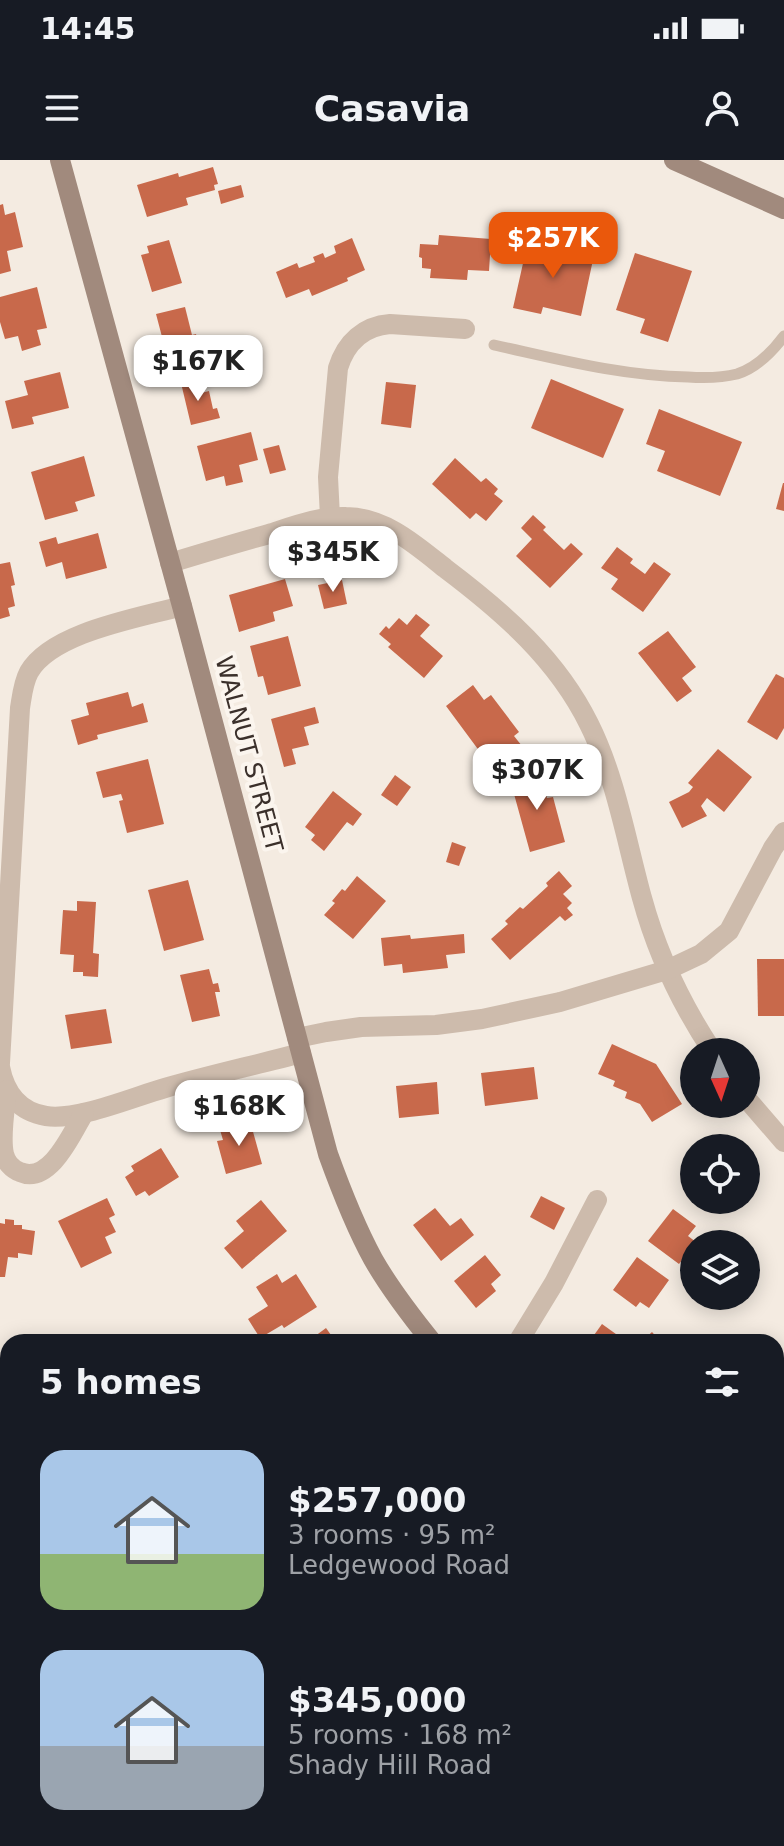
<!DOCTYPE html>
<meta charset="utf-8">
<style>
body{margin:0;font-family:"DejaVu Sans",sans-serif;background:#20242c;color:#f1f3f6;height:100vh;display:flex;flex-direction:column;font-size:30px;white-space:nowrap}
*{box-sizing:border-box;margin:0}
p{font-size:26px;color:#9ea1a6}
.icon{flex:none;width:44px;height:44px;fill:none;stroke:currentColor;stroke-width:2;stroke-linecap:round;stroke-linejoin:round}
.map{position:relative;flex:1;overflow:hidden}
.drawer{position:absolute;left:0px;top:1174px;width:784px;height:512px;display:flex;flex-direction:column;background:#171b24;border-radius:24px 24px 0 0;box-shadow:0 4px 20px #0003}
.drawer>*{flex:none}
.needle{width:52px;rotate:177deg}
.tools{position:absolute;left:680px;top:878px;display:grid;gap:16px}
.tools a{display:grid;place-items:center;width:80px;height:80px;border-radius:50%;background:#171b24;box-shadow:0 4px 20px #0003;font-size:40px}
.price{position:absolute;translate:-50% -68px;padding:0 18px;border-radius:16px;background:#fff;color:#222;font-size:26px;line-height:52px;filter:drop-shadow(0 2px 4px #0008)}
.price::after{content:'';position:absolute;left:50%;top:48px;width:24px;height:18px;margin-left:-12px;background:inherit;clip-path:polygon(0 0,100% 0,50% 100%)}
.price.on{background:#ea580c;color:#fff}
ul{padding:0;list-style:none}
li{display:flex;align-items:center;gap:24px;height:200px;padding:0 40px}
li span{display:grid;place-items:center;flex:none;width:224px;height:160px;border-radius:24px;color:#555}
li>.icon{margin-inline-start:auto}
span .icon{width:96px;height:96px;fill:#fffc;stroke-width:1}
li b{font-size:34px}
h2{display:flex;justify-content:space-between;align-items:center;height:96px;padding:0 40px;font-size:34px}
.status{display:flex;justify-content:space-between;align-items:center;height:56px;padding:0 40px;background:#171b24;direction:ltr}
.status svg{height:22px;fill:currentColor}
header{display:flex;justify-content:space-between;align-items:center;height:104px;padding:0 40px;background:#171b24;font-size:36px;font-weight:800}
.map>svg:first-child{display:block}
.building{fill:#c8694b}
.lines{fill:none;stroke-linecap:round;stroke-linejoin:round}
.lane{stroke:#cdbbac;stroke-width:11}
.street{stroke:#cdbbac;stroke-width:20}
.secondary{stroke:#a18a7d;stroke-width:20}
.labels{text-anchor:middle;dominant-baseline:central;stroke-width:8;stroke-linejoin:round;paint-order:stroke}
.street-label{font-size:24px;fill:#3b302b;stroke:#fbf5ee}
</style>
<div class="status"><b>14:45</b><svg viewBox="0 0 49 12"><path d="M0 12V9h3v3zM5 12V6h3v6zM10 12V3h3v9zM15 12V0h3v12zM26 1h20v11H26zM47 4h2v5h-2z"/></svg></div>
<header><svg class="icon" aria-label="menu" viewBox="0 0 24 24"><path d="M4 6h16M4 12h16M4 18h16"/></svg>Casavia<svg class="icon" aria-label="person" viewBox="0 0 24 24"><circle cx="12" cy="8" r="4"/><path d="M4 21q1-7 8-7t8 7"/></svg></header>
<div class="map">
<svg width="784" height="1686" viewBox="0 0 784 1686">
<rect width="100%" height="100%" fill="#f4ebe1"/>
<g class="building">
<polygon points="213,7 218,24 214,25 215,30 186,38 188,45 147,57 137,25 178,13 179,17"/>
<polygon points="241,25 244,37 221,44 218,31"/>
<polygon points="3,44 5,55 15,52 23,87 7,91 11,111 0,114 0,45"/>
<polygon points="439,75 491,79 489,111 468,110 467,120 430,118 431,109 422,108 422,98 419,97 420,84 438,85"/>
<polygon points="352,78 365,110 347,118 348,121 312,136 309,129 286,138 276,112 297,103 299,108 315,102 313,97 323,93 325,98 336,93 334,86"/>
<polygon points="169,80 182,123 152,132 141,95 149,93 147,86"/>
<polygon points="528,81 594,95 581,156 543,147 541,154 513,148"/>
<polygon points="635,93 692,111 668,182 640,173 645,159 616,150"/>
<polygon points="37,127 47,168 37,170 41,185 22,191 18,176 5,179 0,162 0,137"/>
<polygon points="185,147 192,175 196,174 201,195 173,202 169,191 166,192 156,154"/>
<polygon points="60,212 69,248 32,257 34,264 12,269 5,241 28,235 24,221"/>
<polygon points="197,219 201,233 209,231 213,249 217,248 220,258 191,265 181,223"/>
<polygon points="551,219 624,249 603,298 531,268"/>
<polygon points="386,222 416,225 411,268 381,264"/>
<polygon points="659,249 742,282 720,336 657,311 665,291 646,284"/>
<polygon points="251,272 258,300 239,305 243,322 226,326 224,316 206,321 197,286"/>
<polygon points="279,285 286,310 270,314 263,289"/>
<polygon points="84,296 95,336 75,342 78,351 45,360 31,312"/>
<polygon points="455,298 481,322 486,318 498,329 494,334 503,341 486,361 476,353 470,359 432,324"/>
<polygon points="783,323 784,323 784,351 776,349"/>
<polygon points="533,355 546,367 543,370 564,390 571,383 583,394 550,428 516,396 532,379 521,368"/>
<polygon points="98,373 107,408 66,419 62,402 46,407 39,382 56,377 58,384"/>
<polygon points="617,387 633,399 630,403 645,414 654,402 671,414 643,452 611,429 618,419 601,408"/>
<polygon points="10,402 15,425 11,426 15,446 8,448 10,456 0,459 0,404"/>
<polygon points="285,419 293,446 273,452 275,461 239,472 229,435"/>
<polygon points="342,420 347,444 324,449 318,425"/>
<polygon points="416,454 430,465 420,476 443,496 424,518 388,487 391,484 379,474 386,466 389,469 399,458 407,465"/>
<polygon points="668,471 696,507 682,518 692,531 677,542 638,493"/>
<polygon points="288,476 301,526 268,535 263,516 258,517 250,486"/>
<polygon points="776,514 784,518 784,568 777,580 747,562"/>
<polygon points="473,525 484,540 491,535 519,572 514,576 522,586 500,602 491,590 483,596 446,546"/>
<polygon points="128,532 132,547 143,543 148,562 97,575 98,579 78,585 71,560 89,555 86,543"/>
<polygon points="315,547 319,563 304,567 309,585 292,589 296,604 284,607 271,559"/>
<polygon points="718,589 752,617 724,652 707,638 701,646 707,656 682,668 669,642 689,632 693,627 688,623"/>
<polygon points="148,599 164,664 127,673 119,641 123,640 121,634 103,638 96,612"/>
<polygon points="539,610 547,638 553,637 565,682 530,692 514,634 518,633 514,616"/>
<polygon points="395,615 411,627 397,646 381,635"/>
<polygon points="333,631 362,654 353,666 347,662 324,691 311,680 315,675 305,667"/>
<polygon points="452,682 466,687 459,706 446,702"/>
<polygon points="559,711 572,726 563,734 572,743 567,748 573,755 565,761 560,756 510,800 491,779 508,764 505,761 520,747 523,749 548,726 546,723"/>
<polygon points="357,716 386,741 353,779 324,755 335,743 332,741 342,729 345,731"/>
<polygon points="188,720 204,780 164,791 148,730"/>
<polygon points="77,741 96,742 93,793 99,794 98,817 83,816 83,812 73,812 74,795 60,794 63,750 77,751"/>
<polygon points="464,774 465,793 446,795 448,808 403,813 402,804 384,806 381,778 410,775 411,779"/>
<polygon points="757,799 784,799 784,856 758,856"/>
<polygon points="209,809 213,824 218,823 220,832 215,832 220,856 192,862 180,815"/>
<polygon points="106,849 112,883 71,889 65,855"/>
<polygon points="612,884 656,904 682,944 652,962 640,944 625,938 627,932 613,926 615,921 598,914"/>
<polygon points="534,907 538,939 485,946 481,913"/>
<polygon points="437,922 439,954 399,958 396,926"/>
<polygon points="250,961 262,1004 226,1014 217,981 223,980 220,970"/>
<polygon points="161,988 179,1017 149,1036 145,1031 136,1036 125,1017 134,1011 131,1006"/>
<polygon points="541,1036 565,1048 554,1070 530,1057"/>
<polygon points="107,1038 115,1055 109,1058 116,1072 105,1077 112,1093 81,1108 58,1061"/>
<polygon points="261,1040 287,1071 242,1109 224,1088 244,1071 236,1061"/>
<polygon points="435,1048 450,1066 461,1058 474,1075 441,1101 413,1065"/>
<polygon points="673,1049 696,1066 688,1076 696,1082 679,1104 648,1081"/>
<polygon points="5,1059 14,1060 14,1065 22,1065 22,1069 35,1071 32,1095 18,1093 18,1098 8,1097 5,1117 0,1117 0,1063 5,1064"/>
<polygon points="485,1095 501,1115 491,1124 496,1131 476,1148 454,1121"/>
<polygon points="637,1097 669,1120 649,1148 640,1142 636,1147 613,1130"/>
<polygon points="277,1114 282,1123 296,1114 317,1147 284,1168 282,1165 260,1178 248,1159 268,1146 256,1127"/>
<polygon points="602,1164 627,1182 589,1182"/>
<polygon points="326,1168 336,1182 307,1182"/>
<polygon points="652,1172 661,1182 641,1182"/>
<polygon points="776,1209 784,1219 784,1289 776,1279"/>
<polygon points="0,1246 8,1250 8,1285 0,1281"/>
<polygon points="779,1413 784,1413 784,1448 780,1449"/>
<polygon points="8,1445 8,1493 0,1494 0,1446"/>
<polygon points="784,1558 784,1592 776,1579 776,1563"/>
<rect x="0" y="1632" width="8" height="31"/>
</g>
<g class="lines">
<path class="lane" d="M494,185C558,199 621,216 688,217C704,218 721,218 737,214C756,208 772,192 784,176"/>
<g class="street">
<path d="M330,357L328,317L338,208C346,182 364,166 390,164L465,169"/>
<path d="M170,403C203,393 236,383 269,374C294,366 320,356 346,357C385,357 417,386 446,409C503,452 557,499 589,564C616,618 626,680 642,738C657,793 681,844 713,892"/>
<polyline points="297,878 326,872 361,867 436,865 482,859 560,842 667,810 701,794 729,771 773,688 784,672"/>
<path d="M0,903L20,548C22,536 23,523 29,512C52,472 139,458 182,446"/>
<path d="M0,907C5,933 19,952 46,956C77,961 133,937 165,928C210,915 256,905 301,893"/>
<path d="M7,930C5,948 0,977 4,994C6,1002 12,1009 20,1012C50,1025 72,973 84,953"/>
<polyline points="746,938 784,982"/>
<polyline points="518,1182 554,1123 597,1040"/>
<polyline points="0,1344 8,1348"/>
<polyline points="0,1397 8,1396"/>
<polyline points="776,1515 784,1515"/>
<polyline points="131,1678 131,1686"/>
</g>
<g class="secondary">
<path d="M60,0L182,446L328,994C341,1030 355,1066 373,1099C390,1129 411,1156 432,1182"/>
<polyline points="674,0 784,49"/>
<polyline points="764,1678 765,1686"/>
</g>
</g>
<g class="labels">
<g class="street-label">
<text transform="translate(249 594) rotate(75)">WALNUT STREET</text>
</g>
</g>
</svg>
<div class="tools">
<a><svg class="needle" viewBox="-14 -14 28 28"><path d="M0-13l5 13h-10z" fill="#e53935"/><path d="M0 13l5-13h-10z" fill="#9ea1a6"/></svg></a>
<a><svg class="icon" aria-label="locate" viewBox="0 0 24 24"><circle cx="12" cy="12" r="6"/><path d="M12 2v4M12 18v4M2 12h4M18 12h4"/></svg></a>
<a><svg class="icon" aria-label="layers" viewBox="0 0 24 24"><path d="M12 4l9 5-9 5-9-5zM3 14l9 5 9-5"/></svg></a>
</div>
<b class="price on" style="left:553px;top:120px">$257K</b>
<b class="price" style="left:198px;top:243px">$167K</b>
<b class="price" style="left:333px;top:434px">$345K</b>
<b class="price" style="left:537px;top:652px">$307K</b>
<b class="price" style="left:239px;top:988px">$168K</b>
<section class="drawer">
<h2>5 homes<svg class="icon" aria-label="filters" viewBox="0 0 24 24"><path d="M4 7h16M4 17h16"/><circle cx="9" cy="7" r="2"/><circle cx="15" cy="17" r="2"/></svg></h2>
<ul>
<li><span style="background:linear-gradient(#a9c7e8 65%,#8fb573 0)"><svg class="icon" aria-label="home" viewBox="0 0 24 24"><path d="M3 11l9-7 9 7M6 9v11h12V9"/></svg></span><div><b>$257,000</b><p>3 rooms · 95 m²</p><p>Ledgewood Road</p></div></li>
<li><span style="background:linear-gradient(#a9c7e8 60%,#9aa5b1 0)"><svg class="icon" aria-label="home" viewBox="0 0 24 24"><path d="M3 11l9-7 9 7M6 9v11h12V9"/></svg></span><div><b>$345,000</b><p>5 rooms · 168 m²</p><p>Shady Hill Road</p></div></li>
</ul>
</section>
</div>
